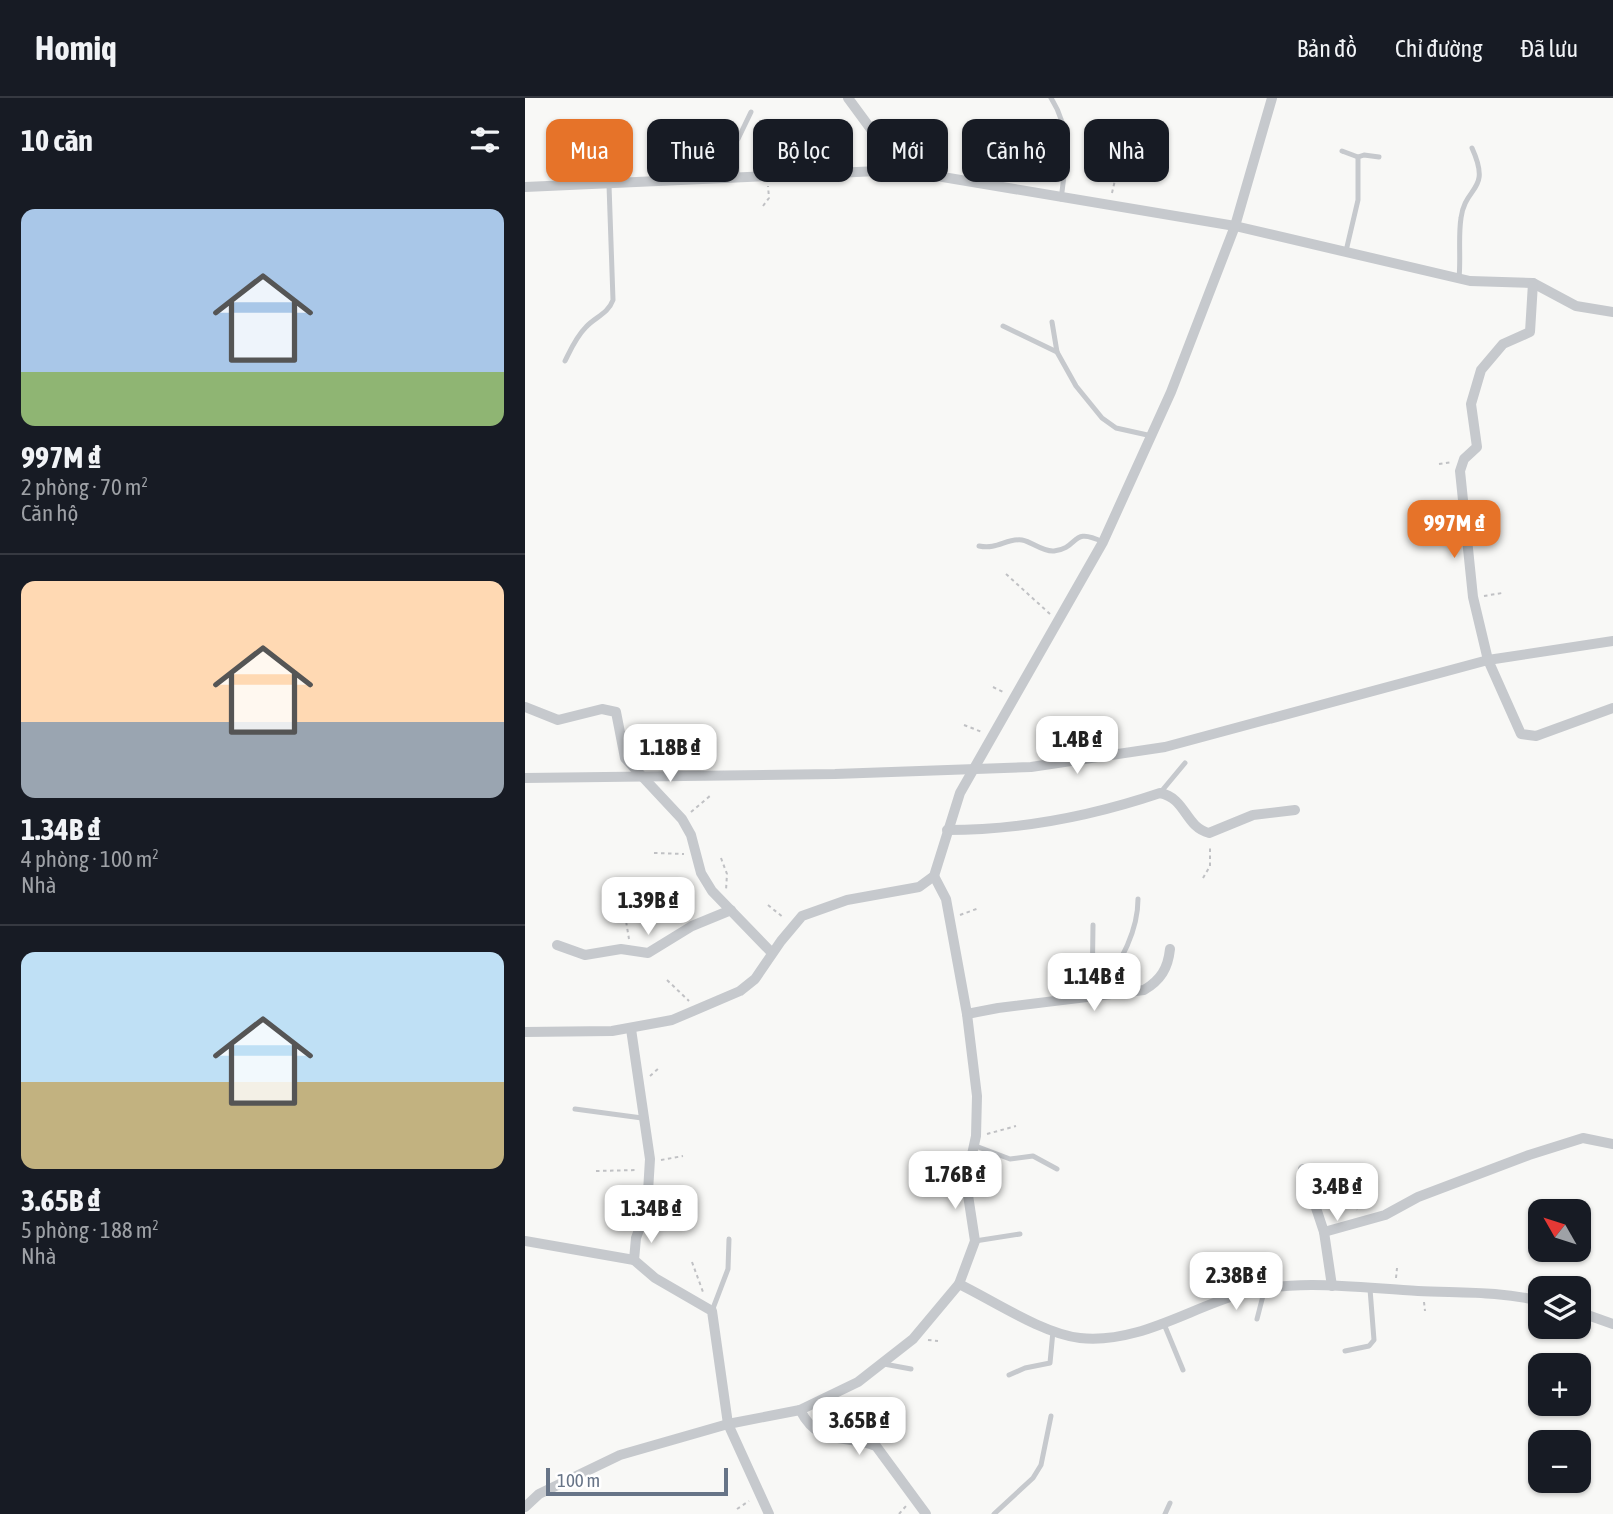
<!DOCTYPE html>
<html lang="vi">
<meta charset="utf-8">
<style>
body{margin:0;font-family:"Asap Condensed",sans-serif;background:#20242c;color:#f1f3f6;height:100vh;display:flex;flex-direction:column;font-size:26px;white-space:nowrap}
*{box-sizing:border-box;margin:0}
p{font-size:23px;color:#9ea1a6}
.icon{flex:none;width:38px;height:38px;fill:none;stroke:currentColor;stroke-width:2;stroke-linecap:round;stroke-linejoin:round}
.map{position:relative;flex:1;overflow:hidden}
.panel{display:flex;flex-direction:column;background:#171b24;width:525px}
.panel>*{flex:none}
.hud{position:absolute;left:21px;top:21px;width:665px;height:63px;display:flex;gap:14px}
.needle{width:46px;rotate:309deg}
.tools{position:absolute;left:1003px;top:1101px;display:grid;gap:14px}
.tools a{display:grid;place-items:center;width:63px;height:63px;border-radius:14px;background:#171b24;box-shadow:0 2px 5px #0004;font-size:35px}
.scale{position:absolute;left:21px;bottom:18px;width:182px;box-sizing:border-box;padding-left:7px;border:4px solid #677487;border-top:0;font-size:19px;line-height:24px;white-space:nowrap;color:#677487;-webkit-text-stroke:5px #fff;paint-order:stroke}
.price{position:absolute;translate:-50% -60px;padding:0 16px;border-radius:14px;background:#fff;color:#222;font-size:23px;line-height:46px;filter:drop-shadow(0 2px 4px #0008)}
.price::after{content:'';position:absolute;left:50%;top:42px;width:21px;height:16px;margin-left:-10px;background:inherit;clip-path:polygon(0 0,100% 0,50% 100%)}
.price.selected{background:#e67329;color:#fff}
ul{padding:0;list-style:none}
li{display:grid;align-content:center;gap:14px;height:371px;padding:0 21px}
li+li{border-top:2px solid #363941}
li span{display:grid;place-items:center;height:217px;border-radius:14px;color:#555}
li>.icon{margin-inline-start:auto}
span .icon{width:126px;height:126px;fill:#fffc;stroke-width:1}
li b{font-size:30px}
h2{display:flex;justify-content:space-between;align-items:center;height:84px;padding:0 21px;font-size:30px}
.tag{padding:0 24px;border-radius:14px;background:#171b24;box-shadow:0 2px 5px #0004;font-size:24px;line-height:63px}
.tag.selected{background:#e67329;color:#fff}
header{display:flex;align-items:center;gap:42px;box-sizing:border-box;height:98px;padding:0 35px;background:#171b24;border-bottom:2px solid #363941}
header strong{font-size:33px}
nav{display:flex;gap:38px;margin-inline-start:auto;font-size:24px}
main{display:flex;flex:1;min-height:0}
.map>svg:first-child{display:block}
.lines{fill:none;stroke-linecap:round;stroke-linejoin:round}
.path{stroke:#c0c1c4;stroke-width:2;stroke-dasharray:3.5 3.5;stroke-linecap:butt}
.lane{stroke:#c6c9cd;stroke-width:5}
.street{stroke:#c6c9cd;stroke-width:10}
</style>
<header>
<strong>Homiq</strong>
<nav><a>Bản đồ</a><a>Chỉ đường</a><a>Đã lưu</a></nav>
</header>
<main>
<section class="panel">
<h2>10 căn<svg class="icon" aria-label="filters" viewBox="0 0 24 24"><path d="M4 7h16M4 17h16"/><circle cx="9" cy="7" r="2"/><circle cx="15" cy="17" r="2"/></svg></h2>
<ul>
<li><span style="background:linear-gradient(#a9c7e8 75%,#8fb573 0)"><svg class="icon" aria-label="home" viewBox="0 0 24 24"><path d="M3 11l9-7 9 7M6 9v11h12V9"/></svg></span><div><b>997M ₫</b><p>2 phòng · 70 m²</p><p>Căn hộ</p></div></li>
<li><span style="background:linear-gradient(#ffd9b3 65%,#9aa5b1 0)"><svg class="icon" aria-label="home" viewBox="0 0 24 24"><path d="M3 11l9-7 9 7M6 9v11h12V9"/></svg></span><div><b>1.34B ₫</b><p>4 phòng · 100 m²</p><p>Nhà</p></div></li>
<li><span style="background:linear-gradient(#bfe0f5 60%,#c2b280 0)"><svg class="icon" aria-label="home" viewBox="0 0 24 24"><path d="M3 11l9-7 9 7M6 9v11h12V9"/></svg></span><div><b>3.65B ₫</b><p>5 phòng · 188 m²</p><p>Nhà</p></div></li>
</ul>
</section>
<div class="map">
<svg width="1088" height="1416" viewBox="0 0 1088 1416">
<rect width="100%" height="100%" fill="#f8f8f6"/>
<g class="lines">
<g class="path">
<polyline points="157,50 162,70"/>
<polyline points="270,64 273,46"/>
<polyline points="40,76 42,65"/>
<polyline points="587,95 590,82"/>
<polyline points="238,108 244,100 243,88"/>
<polyline points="914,366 927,364"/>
<polyline points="481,476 525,516"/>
<polyline points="959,498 977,495"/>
<polyline points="468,589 480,595"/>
<polyline points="439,627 457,634"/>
<polyline points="166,714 186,697"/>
<polyline points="129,755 159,756"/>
<polyline points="196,760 202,776 201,792"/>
<polyline points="678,780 685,768 685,747"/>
<polyline points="243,807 259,820"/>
<polyline points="100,817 104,841"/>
<polyline points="435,817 454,810"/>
<polyline points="142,882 164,903"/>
<polyline points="125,978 134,970"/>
<polyline points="462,1036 491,1028"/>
<polyline points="136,1062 158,1058"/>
<polyline points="71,1073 113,1072"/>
<polyline points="829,1098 832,1112"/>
<polyline points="133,1113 160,1110"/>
<polyline points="167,1164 178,1194"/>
<polyline points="708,1178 712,1185"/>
<polyline points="871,1180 872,1170"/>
<polyline points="899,1204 900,1213"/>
<polyline points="403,1242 413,1243"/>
<polyline points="212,1411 224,1403"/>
<polyline points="374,1416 381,1408"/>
</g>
<g class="lane">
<path d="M526,0C547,33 541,64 536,101"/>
<polyline points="817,53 833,59"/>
<polyline points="212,79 212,43 226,14"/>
<polyline points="821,153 833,102 833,59 839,57 854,59"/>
<path d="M934,180C936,160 933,139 936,120C940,87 967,94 947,50"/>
<polyline points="527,224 532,254"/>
<polyline points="478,228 532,254 551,288 577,320 591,330 627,338"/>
<path d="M40,263C46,251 51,239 61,229C70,219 83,216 88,202L84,87"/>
<path d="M454,448C473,452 481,440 497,442C508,444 517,454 529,453C555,450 545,428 578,444"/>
<polyline points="635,695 660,665"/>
<path d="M574,897C593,866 613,837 613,801"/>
<polyline points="567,900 568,827"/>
<polyline points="50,1011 117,1020"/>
<polyline points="448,1047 485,1061 508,1058 532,1071"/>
<polyline points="450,1143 495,1136"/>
<polyline points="187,1213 203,1171 204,1141"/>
<polyline points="732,1221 740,1190"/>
<polyline points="639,1226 658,1272"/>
<polyline points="820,1253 844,1248 849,1242 845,1191"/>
<polyline points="359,1266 386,1271"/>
<polyline points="484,1277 500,1270 525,1265 528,1233"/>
<polyline points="469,1416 508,1380 516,1367 526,1318"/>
<polyline points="640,1416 645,1405"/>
</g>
<g class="street">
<polyline points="323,0 376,72"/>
<polyline points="0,89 376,72 710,128 945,183 1008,185 1051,208 1088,214"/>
<polyline points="1008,185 1005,234 978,246 956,272 946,306 952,349 939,361 935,373 948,499 963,562 996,636 1011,638 1088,610"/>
<polyline points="0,609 33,622 77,611 91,614 100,660 157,721 166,737 176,775 187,793 247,855"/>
<polyline points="0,680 310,676 506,669 640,649 963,562 1088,543"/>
<path d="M422,732C495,732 567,718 635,695C661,700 660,729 684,735L728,717L770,712"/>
<polyline points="32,847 60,857 96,851 123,855 167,828 206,812"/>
<path d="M442,916L473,910L619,892C636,882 643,870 645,851"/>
<polyline points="106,931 125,1061 122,1110 111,1140 109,1162 130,1180 187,1213 203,1326 244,1416"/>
<polyline points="0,934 87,933 147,922 215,893 230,881 256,843 277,818 322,802 394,789 409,778 435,695 578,444 646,294 710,128 747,0"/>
<polyline points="778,1071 799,1134 807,1188"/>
<polyline points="799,1134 860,1117 893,1099 1004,1057 1058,1040 1088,1046"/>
<polyline points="0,1143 109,1162"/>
<path d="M434,1186C469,1203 518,1236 555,1240C614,1246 664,1210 718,1195C773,1180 837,1190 893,1193C935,1195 975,1193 1015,1203"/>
<polyline points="1054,1214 1088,1226"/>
<path d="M275,1312C295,1350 318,1335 351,1348L401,1416"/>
<polyline points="0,1409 14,1396 95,1357 203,1326 275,1312 333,1284 388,1241 434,1186 450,1143 441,1084 451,1038 452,998 442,916 421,801 409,778"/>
</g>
</g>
</svg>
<div class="tools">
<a><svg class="needle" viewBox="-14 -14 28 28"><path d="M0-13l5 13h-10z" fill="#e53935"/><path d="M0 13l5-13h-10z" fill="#9ea1a6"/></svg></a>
<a><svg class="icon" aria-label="layers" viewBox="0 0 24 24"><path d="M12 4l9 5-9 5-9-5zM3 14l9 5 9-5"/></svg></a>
<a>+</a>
<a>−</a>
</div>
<div class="scale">100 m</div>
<b class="price selected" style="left:929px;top:462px">997M ₫</b>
<b class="price" style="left:552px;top:678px">1.4B ₫</b>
<b class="price" style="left:145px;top:686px">1.18B ₫</b>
<b class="price" style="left:123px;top:839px">1.39B ₫</b>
<b class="price" style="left:569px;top:915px">1.14B ₫</b>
<b class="price" style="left:430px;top:1113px">1.76B ₫</b>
<b class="price" style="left:812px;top:1125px">3.4B ₫</b>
<b class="price" style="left:126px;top:1147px">1.34B ₫</b>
<b class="price" style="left:711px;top:1214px">2.38B ₫</b>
<b class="price" style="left:334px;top:1359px">3.65B ₫</b>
<div class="hud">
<a class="tag selected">Mua</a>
<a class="tag">Thuê</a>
<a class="tag">Bộ lọc</a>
<a class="tag">Mới</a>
<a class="tag">Căn hộ</a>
<a class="tag">Nhà</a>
</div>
</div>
</main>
